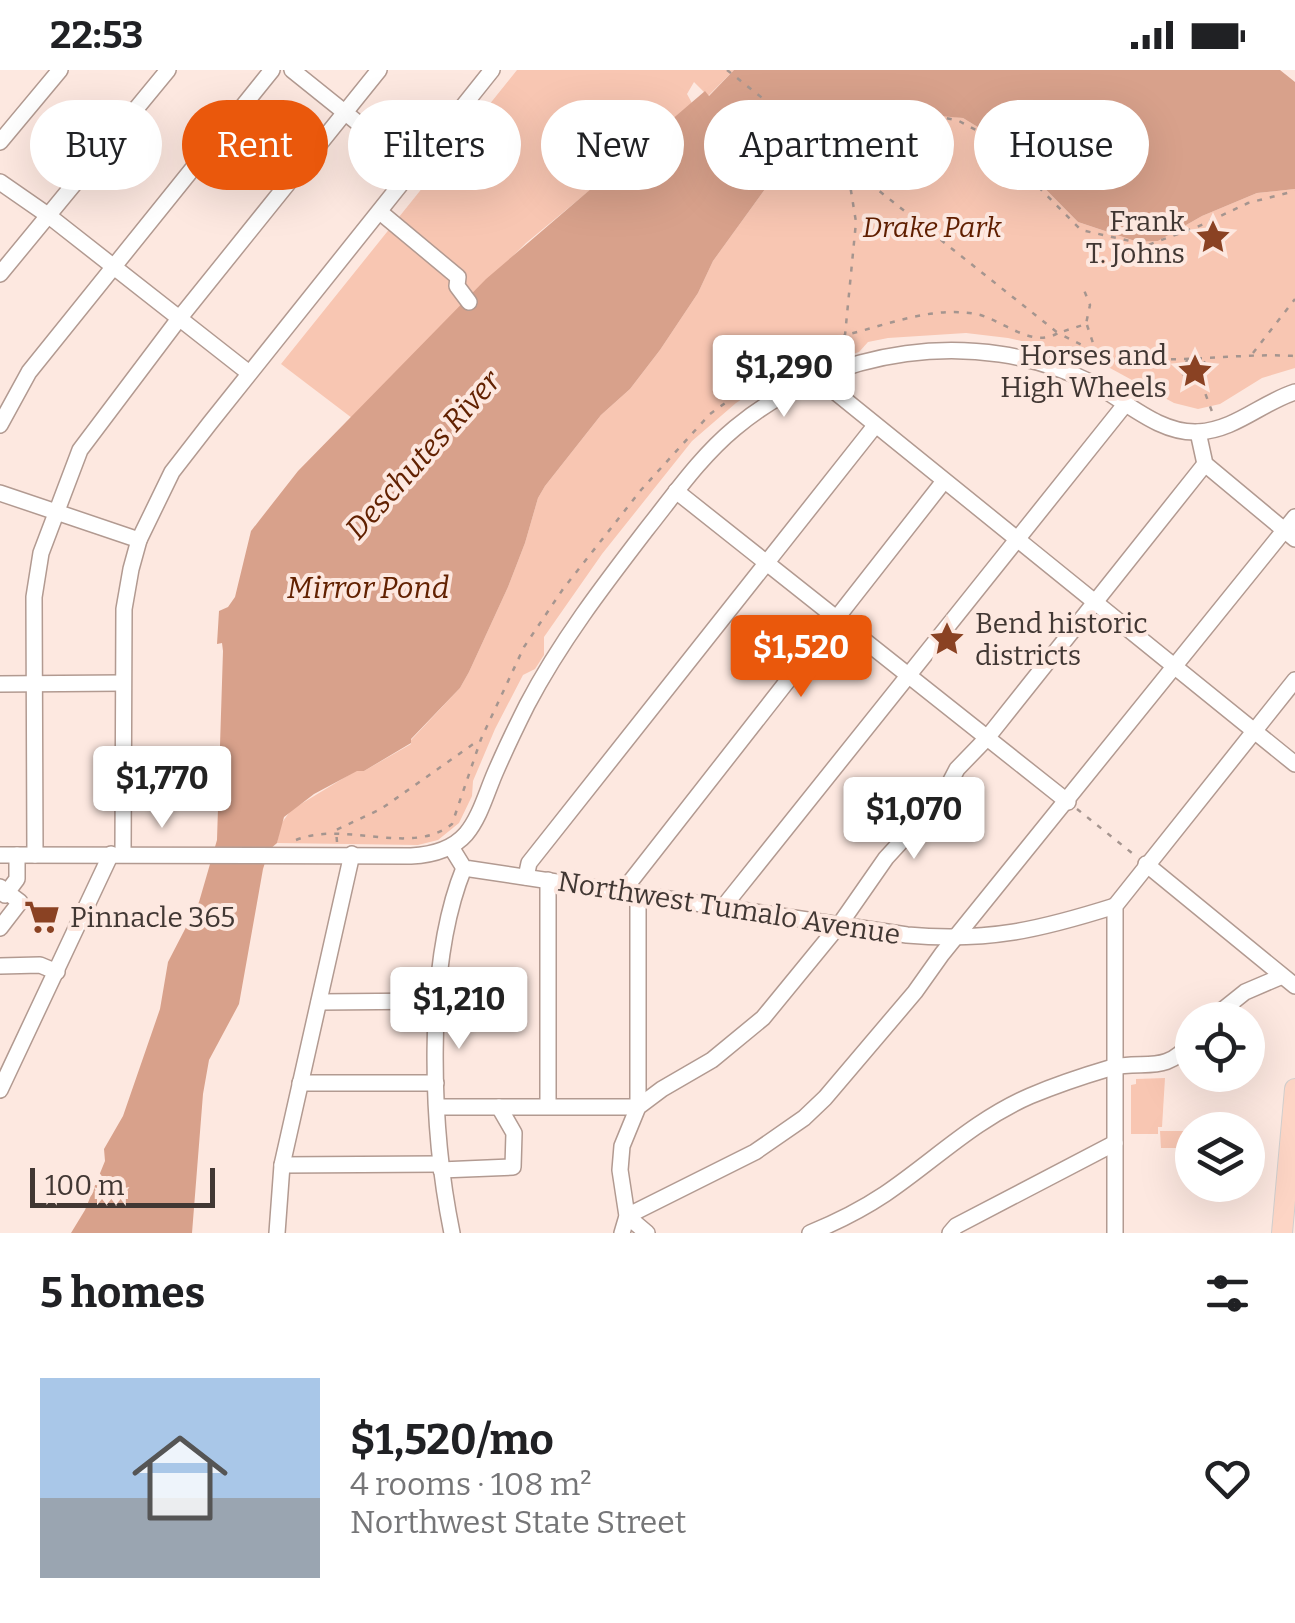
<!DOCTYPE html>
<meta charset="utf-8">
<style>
body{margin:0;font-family:Bitter,serif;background:#f2f2f2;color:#202124;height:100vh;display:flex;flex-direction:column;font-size:38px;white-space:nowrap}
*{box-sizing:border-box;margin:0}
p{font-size:32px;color:#757577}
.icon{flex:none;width:55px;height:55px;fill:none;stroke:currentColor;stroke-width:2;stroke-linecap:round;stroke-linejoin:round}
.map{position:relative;height:1163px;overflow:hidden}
.panel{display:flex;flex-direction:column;background:#fff;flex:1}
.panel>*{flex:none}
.guide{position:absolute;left:30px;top:30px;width:1235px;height:90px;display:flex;gap:20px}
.fabs{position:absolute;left:1175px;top:932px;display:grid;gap:20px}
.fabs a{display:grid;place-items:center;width:90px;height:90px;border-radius:50%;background:#fff;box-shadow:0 10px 40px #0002;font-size:50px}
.scale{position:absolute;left:30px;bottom:25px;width:185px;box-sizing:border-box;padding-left:10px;border:5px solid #413733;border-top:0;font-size:28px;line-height:35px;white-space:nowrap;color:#413733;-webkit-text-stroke:8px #fde8e0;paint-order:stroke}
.price{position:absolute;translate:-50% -85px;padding:0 22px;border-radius:10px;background:#fff;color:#222;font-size:32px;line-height:65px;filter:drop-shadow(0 2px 5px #0008)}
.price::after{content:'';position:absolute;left:50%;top:60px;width:30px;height:22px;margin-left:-15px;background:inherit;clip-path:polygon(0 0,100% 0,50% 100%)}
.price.current{background:#ea580c;color:#fff}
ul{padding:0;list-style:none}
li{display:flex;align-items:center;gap:30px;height:250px;padding:0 40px}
li span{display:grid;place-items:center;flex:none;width:280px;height:200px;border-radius:0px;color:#555}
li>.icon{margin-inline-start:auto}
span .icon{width:120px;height:120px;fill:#fffc;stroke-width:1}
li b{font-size:42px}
h2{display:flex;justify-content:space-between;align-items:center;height:120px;padding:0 40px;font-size:42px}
.pill{padding:0 35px;border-radius:45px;background:#fff;box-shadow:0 10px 40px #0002;font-size:35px;line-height:90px}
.pill.current{background:#ea580c;color:#fff}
.status{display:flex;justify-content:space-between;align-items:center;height:70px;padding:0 50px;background:#fff;direction:ltr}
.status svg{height:28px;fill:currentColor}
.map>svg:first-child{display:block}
.green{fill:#f8c6b2}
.water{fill:#d8a18b}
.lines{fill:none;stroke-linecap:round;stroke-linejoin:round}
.minor-casing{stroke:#b29a91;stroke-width:18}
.major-casing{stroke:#d1cfce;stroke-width:22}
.path{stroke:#a5958f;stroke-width:2.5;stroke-dasharray:5 8;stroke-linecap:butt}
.minor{stroke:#fff;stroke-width:15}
.major{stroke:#fdd5c5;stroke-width:20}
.labels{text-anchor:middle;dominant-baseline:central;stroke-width:8;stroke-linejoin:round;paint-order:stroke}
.poi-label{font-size:28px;fill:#413733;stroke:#fde8e0;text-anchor:end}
.park-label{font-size:28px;font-style:italic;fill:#601f00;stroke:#fde8e0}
.street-label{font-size:28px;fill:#413733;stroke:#fde8e0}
.water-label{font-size:30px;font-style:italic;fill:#622101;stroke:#fde8e0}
</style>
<div class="status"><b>22:53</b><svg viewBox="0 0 49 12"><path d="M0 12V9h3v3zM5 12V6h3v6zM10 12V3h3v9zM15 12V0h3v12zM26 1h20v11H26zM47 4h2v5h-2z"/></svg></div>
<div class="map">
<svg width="1295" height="1163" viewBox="0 0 1295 1163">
<rect width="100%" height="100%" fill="#fde8e0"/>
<g class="green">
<polygon points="517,0 734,0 708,26 694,12 687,24 693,35 526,173 352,348 281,294"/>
<polygon points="947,46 963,48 994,67 1078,152 1138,172 1158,171 1202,146 1257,123 1295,119 1295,298 1262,308 1220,334 1198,339 1174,333 1088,286 1008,268 966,263 888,268 868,272 859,282 820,294 808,291 787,300 736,333 692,371 602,484 544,567 544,585 535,599 523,605 495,659 473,711 472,726 459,753 438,770 418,775 277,773 281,754 291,740 357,700 364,701 411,674 411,670 460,618 469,602 508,517 525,473 538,428 545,416 601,345 630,319 660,280 698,223 713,191 768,115 796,93 813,90 845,73 909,53"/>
<polygon points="1165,1008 1162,1057 1158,1057 1158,1064 1131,1064 1131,1015 1136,1014 1136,1009"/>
<polygon points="1160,1061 1192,1061 1192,1078 1161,1078"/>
</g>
<polygon class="water" points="734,0 1280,0 1295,12 1295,119 1257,123 1202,146 1158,171 1138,172 1078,152 994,67 963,48 939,46 845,73 813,90 796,93 768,115 713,191 698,223 660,280 630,319 601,345 545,416 538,428 525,473 508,517 469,602 460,618 411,669 411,673 364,701 357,701 314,724 284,747 277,773 269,780 263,799 239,934 209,990 203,1024 192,1163 71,1163 85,1140 105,1091 104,1079 123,1046 160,939 168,892 199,832 217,770 223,581 222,573 217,574 219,541 228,537 235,527 251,461 298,401 486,209 705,21 709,26"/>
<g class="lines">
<defs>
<g id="minor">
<polyline points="292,0 414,98"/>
<polyline points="0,72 60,0"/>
<polyline points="0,112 49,146 249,303"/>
<polyline points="380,142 458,207 457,216 469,232"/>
<polyline points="0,204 168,0"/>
<polyline points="818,308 1295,694"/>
<polyline points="0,355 29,302 272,0"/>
<polyline points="1198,362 1205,394 1295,469"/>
<polyline points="676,421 1068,732"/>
<polyline points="0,423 139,470"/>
<polyline points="0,614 123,613"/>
<path d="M451,777L464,798L907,865C988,872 1039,860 1115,836"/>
<polyline points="123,784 124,539 131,499 139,470 172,402 210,353 492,0"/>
<path d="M0,785L411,786C431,785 452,780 466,764C480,747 486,724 495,703C505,680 516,657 527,635C560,572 603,516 646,460C674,425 700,387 735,358C832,277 976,256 1090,312C1124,329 1158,364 1198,362C1235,360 1261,333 1295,322"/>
<polyline points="35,785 34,527 41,483 80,380 178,250 379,0"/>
<polyline points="1146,794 1295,916"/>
<polyline points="526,807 529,793 874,357"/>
<polyline points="548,810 548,1036"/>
<polyline points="0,817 20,832 0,858"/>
<polyline points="623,821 944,411"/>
<polyline points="5,825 17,809 17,785"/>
<polyline points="724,836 1127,332"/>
<polyline points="0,896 40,895 57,902"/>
<polyline points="319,932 438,931"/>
<polyline points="1210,950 1245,922 1280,907"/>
<polyline points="300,1013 436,1013"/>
<polyline points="0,1020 111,784"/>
<polyline points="437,1037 638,1037 638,823"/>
<polyline points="282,1095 439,1094"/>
<polyline points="441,1100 513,1097 514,1063 499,1037"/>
<polyline points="277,1163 282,1095 352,784"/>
<path d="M452,1163C431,1061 424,896 464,798"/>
<polyline points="622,1163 627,1146 620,1100 622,1076 638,1037 662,1019 712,990 763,948 840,854 886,788 943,726 957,699 987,668 1205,394"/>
<polyline points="647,1163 627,1146 755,1082 804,1048 825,1028 915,922 942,884 1295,447"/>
<path d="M810,1163C837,1152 861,1140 885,1124C935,1090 973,1051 1030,1026C1056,1015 1083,1006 1110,998C1145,989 1165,1006 1192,971"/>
<polyline points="950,1163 956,1156 1115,1073"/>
<polyline points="1115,1163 1115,836 1295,610"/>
</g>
<polyline id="major" points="1282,1163 1295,1019"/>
</defs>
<use href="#minor" class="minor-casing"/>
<use href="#major" class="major-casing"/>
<g class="path">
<polyline points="727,0 1058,263 1086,254 1090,235 1084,220"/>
<path d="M1087,255L1096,282C1162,298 1229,282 1295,286"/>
<path d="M841,283L845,265C888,255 930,236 976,244C1002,249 1031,279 1058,263L1096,282"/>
<polyline points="1253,283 1295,229"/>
<polyline points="1187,290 1183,304 1188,310 1196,312 1206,304 1207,296 1202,289"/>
<polyline points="1201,312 1214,347"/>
<polyline points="1077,739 1137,787"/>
<path d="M296,770C345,750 411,787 452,754L481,669L524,577L563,519L641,420L710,344L782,292L845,265L856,152L847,96L868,72L913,56L946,48L959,51L989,67L1081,160L1148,175L1197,157L1248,133L1295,121"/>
<polyline points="337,772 336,760 381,739 479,670"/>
</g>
<use href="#minor" class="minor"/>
<use href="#major" class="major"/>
</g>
<defs>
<symbol id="sight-bare" viewBox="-9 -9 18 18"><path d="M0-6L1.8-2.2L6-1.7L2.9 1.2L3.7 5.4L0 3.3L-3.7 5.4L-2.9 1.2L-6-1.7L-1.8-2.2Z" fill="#8a4223" stroke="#fde8e0" stroke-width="2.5" paint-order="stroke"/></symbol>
<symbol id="supermarket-bare" viewBox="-9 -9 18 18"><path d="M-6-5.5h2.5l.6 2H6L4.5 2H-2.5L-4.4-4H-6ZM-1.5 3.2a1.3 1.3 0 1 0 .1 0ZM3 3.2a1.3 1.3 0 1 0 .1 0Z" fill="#8a4223" stroke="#fde8e0" stroke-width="2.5" paint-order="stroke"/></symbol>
</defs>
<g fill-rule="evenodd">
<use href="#sight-bare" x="1188" y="142" width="50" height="50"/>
<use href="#sight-bare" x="1170" y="276" width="50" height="50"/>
<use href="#sight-bare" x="922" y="544" width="50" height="50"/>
<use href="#supermarket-bare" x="17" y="822" width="50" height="50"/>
</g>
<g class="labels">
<g class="poi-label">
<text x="1185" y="151">Frank<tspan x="1185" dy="32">T. Johns</tspan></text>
<text x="1167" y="285">Horses and<tspan x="1167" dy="32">High Wheels</tspan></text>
<text x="975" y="553" text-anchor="start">Bend historic<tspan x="975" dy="32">districts</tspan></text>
<text x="70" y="847" text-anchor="start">Pinnacle 365</text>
</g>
<g class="park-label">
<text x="932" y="157">Drake Park</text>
</g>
<g class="street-label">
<text transform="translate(729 838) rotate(9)">Northwest Tumalo Avenue</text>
</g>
<g class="water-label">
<text transform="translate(423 385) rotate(-48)">Deschutes River</text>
<text x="368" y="518">Mirror Pond</text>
</g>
</g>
</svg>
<div class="fabs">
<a><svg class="icon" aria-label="locate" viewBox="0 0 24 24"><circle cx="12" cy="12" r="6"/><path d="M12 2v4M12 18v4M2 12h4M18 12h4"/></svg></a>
<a><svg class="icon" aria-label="layers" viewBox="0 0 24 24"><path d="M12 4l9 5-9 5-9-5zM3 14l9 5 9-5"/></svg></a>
</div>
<div class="scale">100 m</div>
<b class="price" style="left:784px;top:350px">$1,290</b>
<b class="price current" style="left:801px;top:630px">$1,520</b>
<b class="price" style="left:162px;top:761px">$1,770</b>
<b class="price" style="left:914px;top:792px">$1,070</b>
<b class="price" style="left:459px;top:982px">$1,210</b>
<div class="guide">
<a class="pill">Buy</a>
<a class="pill current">Rent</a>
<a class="pill">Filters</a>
<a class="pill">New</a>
<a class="pill">Apartment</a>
<a class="pill">House</a>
</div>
</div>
<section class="panel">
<h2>5 homes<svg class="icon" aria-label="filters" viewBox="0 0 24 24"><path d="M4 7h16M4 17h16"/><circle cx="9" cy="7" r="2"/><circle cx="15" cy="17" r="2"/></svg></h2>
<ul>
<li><span style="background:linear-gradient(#a9c7e8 60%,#9aa5b1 0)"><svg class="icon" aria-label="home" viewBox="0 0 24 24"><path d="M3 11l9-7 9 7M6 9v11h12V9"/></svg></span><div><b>$1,520/mo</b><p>4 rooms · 108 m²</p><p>Northwest State Street</p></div><svg class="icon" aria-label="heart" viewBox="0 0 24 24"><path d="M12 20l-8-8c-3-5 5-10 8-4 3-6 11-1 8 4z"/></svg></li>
</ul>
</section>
